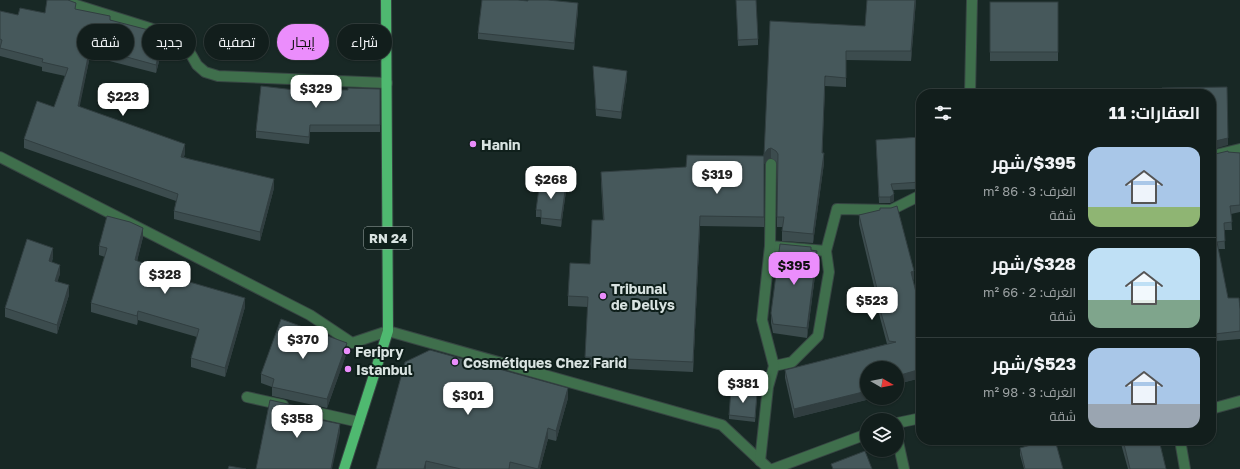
<!DOCTYPE html>
<html lang="ar">
<meta charset="utf-8">
<style>
body{margin:0;font-family:"Golos Text",Cairo,sans-serif;background:#1f2b29;color:#f1f3f6;direction:rtl;height:100vh;display:flex;flex-direction:column;font-size:15px;white-space:nowrap}
*{box-sizing:border-box;margin:0}
p{font-size:13px;color:#9ca2a3}
.icon{flex:none;width:22px;height:22px;fill:none;stroke:currentColor;stroke-width:2;stroke-linecap:round;stroke-linejoin:round}
.map{position:relative;flex:1;overflow:hidden;direction:ltr}
.panel{position:absolute;left:916px;top:89px;width:300px;height:356px;display:flex;flex-direction:column;background:#121e1c;border-radius:16px;box-shadow:0 1px 3px #0004,0 0 0 1px #313c3b;direction:rtl}
.panel>*{flex:none}
.banner{position:absolute;left:12px;top:24px;width:380px;height:36px;direction:rtl;display:flex;gap:8px}
.needle{width:26px;rotate:99deg}
.controls{position:absolute;left:860px;top:361px;display:grid;gap:8px}
.controls a{display:grid;place-items:center;width:44px;height:44px;border-radius:50%;background:#121e1c;box-shadow:0 1px 3px #0004,0 0 0 1px #313c3b;font-size:20px}
.price{position:absolute;translate:-50% -34px;padding:0 9px;border-radius:8px;background:#fff;color:#222;font-size:13px;line-height:26px;filter:drop-shadow(0 1px 2px #0008)}
.price::after{content:'';position:absolute;left:50%;top:24px;width:12px;height:9px;margin-left:-6px;background:inherit;clip-path:polygon(0 0,100% 0,50% 100%)}
.price.current{background:#eb8dfc;color:#111}
ul{padding:0;list-style:none}
li{display:flex;align-items:center;gap:12px;height:100px;padding:0 16px}
li+li{border-top:1px solid #313c3b}
li span{display:grid;place-items:center;flex:none;width:112px;height:80px;border-radius:12px;color:#555}
li>.icon{margin-inline-start:auto}
span .icon{width:48px;height:48px;fill:#fffc;stroke-width:1}
li b{font-size:17px}
h2{display:flex;justify-content:space-between;align-items:center;height:48px;padding:0 16px;font-size:17px}
.tag{padding:0 14px;border-radius:18px;background:#121e1c;box-shadow:0 1px 3px #0004,0 0 0 1px #313c3b;font-size:14px;line-height:36px}
.tag.current{background:#eb8dfc;color:#111}
.map>svg:first-child{display:block}
.lines{fill:none;stroke-linecap:round;stroke-linejoin:round}
.minor-casing{stroke:#374643;stroke-width:12}
.major-casing{stroke:#374643;stroke-width:12}
.minor{stroke:#3f6f4c;stroke-width:10}
.major{stroke:#4fb970;stroke-width:10}
.wall{fill:#3c4c4e}
.shaded-wall{fill:#313e40}
.building{fill:#46585b;stroke:#313e40}
.poi-dot{fill:#eb8dfc;stroke:#0f1f1b;stroke-width:1.5}
.labels{text-anchor:middle;dominant-baseline:central;stroke-width:4;stroke-linejoin:round;paint-order:stroke}
.shield{fill:#0f1f1b;stroke:#9ca8a6;stroke-width:1}
.shield-label{font-size:13px;font-weight:bold;fill:#d9e3e1}
.poi-label{font-size:14px;font-weight:bold;fill:#d9e3e1;stroke:#0f1f1b;text-anchor:start}
</style>
<div class="map">
<svg width="1240" height="469" viewBox="0 0 1240 469">
<rect width="100%" height="100%" fill="#182825"/>
<g class="lines">
<defs>
<g id="minor">
<polyline points="73,4 175,36 185,44 197,65 205,72 218,76 387,83"/>
<polyline points="970,94 972,0"/>
<polyline points="1211,156 1240,149"/>
<polyline points="0,157 310,315 352,343 388,331 722,425 769,469"/>
<polyline points="770,246 826,251"/>
<polyline points="774,366 792,362 818,336 829,272 826,251 837,209 891,210 921,195"/>
<polyline points="247,397 283,405"/>
<polyline points="1211,409 1240,401"/>
<polyline points="310,411 359,422"/>
<polyline points="897,423 921,418"/>
<polyline points="897,437 904,469"/>
<polyline points="1180,440 1185,469"/>
<polyline points="760,461 768,387 774,366 762,320 770,246 771,164"/>
<polyline points="773,469 867,434"/>
</g>
<polyline id="major" points="344,469 388,331 386,0"/>
</defs>
<use href="#minor" class="minor-casing"/>
<use href="#major" class="major-casing"/>
<use href="#minor" class="minor"/>
<use href="#major" class="major"/>
</g>
<g class="wall">
<polygon points="736,0 758,39 758,45 738,46"/>
<polygon points="916,0 911,61 846,60 846,87 825,86 822,153 824,163 813,243 782,241 782,227 777,227 777,164 776,161 771,158 768,159 764,164 764,227 700,226 693,372 585,367 588,307 568,306 568,296 590,264 603,220 601,182 601,172 686,167 764,156 865,26"/>
<rect x="990" y="2" width="68" height="59"/>
<polygon points="76,10 110,20 164,42 156,73 90,56 79,107 185,153 184,157 274,188 260,241 174,219 174,211 176,201 24,148 24,139 54,107 65,76 42,71 42,67 0,56 0,11 18,15 45,13"/>
<polygon points="578,10 574,50 478,39 478,33"/>
<polygon points="593,66 627,78 621,119 596,116"/>
<polygon points="380,89 380,132 310,132 309,144 256,138 256,131 312,92"/>
<polygon points="921,137 921,189 893,190 894,201 890,203 879,203 876,140"/>
<polygon points="1228,152 1240,153 1240,212 1231,214 1232,230 1224,230 1225,249 1218,249 1228,298 1240,309 1240,339 1216,341 1216,350 1211,351 1211,155"/>
<polygon points="566,191 561,227 541,224 541,217 536,217 536,210"/>
<polygon points="859,215 914,279 913,280 921,313 921,378 897,384 897,368 867,398 874,398 794,418 785,378 785,370 887,344 878,310 878,303 859,224"/>
<polygon points="143,237 137,261 143,268 245,307 225,377 191,367 191,358 197,337 138,320 137,325 91,312 91,303 105,257 99,255 99,246"/>
<polygon points="811,250 817,260 807,338 773,333 771,323 771,313"/>
<polygon points="53,257 52,262 60,274 57,281 69,295 57,334 5,317 5,308"/>
<polygon points="347,352 327,408 272,396 272,387 261,383 261,374"/>
<polygon points="757,397 755,422 729,419 729,415"/>
<polygon points="568,398 556,441 548,439 540,469 376,469"/>
<polygon points="1120,440 1159,440 1166,469 1128,469"/>
<polygon points="1020,448 1063,469 1024,469 1020,455"/>
</g>
<g class="shaded-wall">
<polygon points="915,0 916,0 911,61 911,51"/>
<polygon points="578,3 578,10 574,50 574,43"/>
<polygon points="164,34 164,42 156,73 156,65"/>
<polygon points="90,47 90,56 78,115 78,106"/>
<polygon points="627,71 627,78 621,119 621,112"/>
<polygon points="825,76 825,86 822,163 822,153"/>
<polygon points="310,125 310,132 309,144 309,137"/>
<polygon points="1228,138 1228,145 1211,150 1211,142"/>
<polygon points="185,144 185,153 181,165 181,157"/>
<polygon points="771,148 771,158 768,159 764,164 764,227 764,154 768,149"/>
<polygon points="824,153 824,163 813,243 813,234"/>
<polygon points="274,179 274,188 260,241 260,232"/>
<polygon points="566,184 566,191 561,227 561,220"/>
<polygon points="894,194 894,201 890,203 890,197"/>
<polygon points="700,216 700,226 693,372 693,362"/>
<polygon points="143,228 143,237 135,269 135,260"/>
<polygon points="53,248 53,257 49,270 49,261"/>
<polygon points="817,251 817,260 807,338 807,328"/>
<polygon points="60,265 60,274 55,290 55,281"/>
<polygon points="914,271 914,279 911,280 911,272"/>
<polygon points="69,285 69,295 57,334 57,325"/>
<polygon points="245,298 245,307 225,377 225,368"/>
<polygon points="138,311 138,320 137,325 137,316"/>
<polygon points="347,343 347,352 327,408 327,399"/>
<polygon points="921,369 921,378 897,384 897,376"/>
<polygon points="568,388 568,398 556,441 556,431"/>
<polygon points="867,391 867,398 874,398 794,418 794,409"/>
<polygon points="323,412 323,421 320,420"/>
<polygon points="340,424 340,433 332,469 331,469"/>
<polygon points="548,428 548,439 540,469 538,469"/>
<polygon points="426,461 426,469 424,469"/>
</g>
<g class="building">
<polygon points="47,0 68,0 76,3 75,9 110,16 110,20 164,34 156,65 90,47 78,106 185,144 181,157 274,179 260,232 174,211 178,194 24,139 37,101 54,107 68,68 42,62 43,59 0,48 2,40 0,39 0,11 18,15 20,8 45,13"/>
<polygon points="482,0 518,0 528,1 528,0 548,0 578,3 574,43 478,33"/>
<polygon points="736,0 756,0 758,39 738,40"/>
<polygon points="867,0 915,0 911,51 846,51 846,78 825,76 822,153 824,153 813,234 782,231 784,217 777,217 778,154 776,151 771,148 768,149 764,154 764,217 700,216 693,362 585,357 588,297 568,296 570,263 590,264 592,220 604,220 601,172 686,167 687,155 764,156 770,21 865,26"/>
<rect x="990" y="2" width="68" height="50"/>
<polygon points="593,66 627,71 621,112 596,109"/>
<polygon points="261,86 312,92 312,90 348,90 348,88 380,89 380,125 310,125 309,137 256,131"/>
<polygon points="1227,87 1228,138 1211,142 1211,94 1162,94 1162,88"/>
<polygon points="992,90 1069,93 1069,94 992,94"/>
<polygon points="921,137 921,182 891,184 894,194 890,197 879,197 876,140"/>
<polygon points="1228,151 1228,152 1240,153 1240,205 1230,206 1232,222 1224,223 1225,241 1217,242 1228,298 1239,298 1240,309 1240,331 1215,334 1216,343 1211,343 1211,155"/>
<polygon points="540,181 566,184 561,220 541,218 541,210 536,210"/>
<polygon points="897,206 914,271 911,272 921,313 921,369 897,376 897,368 867,368 867,391 794,409 785,370 896,342 889,341 878,302 880,301 859,215 880,210 880,208 891,208"/>
<polygon points="107,216 130,222 143,228 135,260 143,263 141,268 245,298 225,368 191,358 199,329 138,311 137,316 91,303 107,248 99,246"/>
<polygon points="27,239 53,248 49,261 60,265 55,281 69,285 57,325 5,308"/>
<polygon points="780,244 811,247 811,250 817,251 807,328 773,324 771,313"/>
<polygon points="281,319 347,343 327,399 272,387 274,379 261,374"/>
<polygon points="430,350 568,388 556,431 548,428 538,469 510,462 509,469 461,469 426,461 424,469 376,469 405,362"/>
<polygon points="731,390 757,393 755,418 729,415"/>
<polygon points="270,400 323,412 320,420 340,424 331,469 256,469"/>
<polygon points="1038,440 1055,440 1063,469 1025,469 1020,448 1038,443"/>
<polygon points="1123,440 1159,440 1166,469 1130,469"/>
<polygon points="865,451 872,469 833,469 831,464"/>
<polygon points="229,466 246,469 228,469"/>
</g>
<g class="poi-dot">
<circle cx="473" cy="144" r="4"/>
<circle cx="603" cy="296" r="4"/>
<circle cx="347" cy="351" r="4"/>
<circle cx="455" cy="362" r="4"/>
<circle cx="348" cy="369" r="4"/>
</g>
<g class="labels">
<rect class="shield" x="364" y="227" width="48" height="22" rx="3"/>
<g class="shield-label">
<text x="388" y="238">RN 24</text>
</g>
<g class="poi-label">
<text x="481" y="144">Hanin</text>
<text x="611" y="288">Tribunal<tspan x="611" dy="16">de Dellys</tspan></text>
<text x="355" y="351">Feripry</text>
<text x="463" y="362">Cosmétiques Chez Farid</text>
<text x="356" y="369">Istanbul</text>
</g>
</g>
</svg>
<div class="controls">
<a><svg class="needle" viewBox="-14 -14 28 28"><path d="M0-13l5 13h-10z" fill="#e53935"/><path d="M0 13l5-13h-10z" fill="#9ca2a3"/></svg></a>
<a><svg class="icon" aria-label="layers" viewBox="0 0 24 24"><path d="M12 4l9 5-9 5-9-5zM3 14l9 5 9-5"/></svg></a>
</div>
<b class="price" style="left:316px;top:109px">$329</b>
<b class="price" style="left:123px;top:117px">$223</b>
<b class="price" style="left:717px;top:195px">$319</b>
<b class="price" style="left:551px;top:200px">$268</b>
<b class="price current" style="left:794px;top:286px">$395</b>
<b class="price" style="left:165px;top:295px">$328</b>
<b class="price" style="left:872px;top:321px">$523</b>
<b class="price" style="left:303px;top:360px">$370</b>
<b class="price" style="left:743px;top:404px">$381</b>
<b class="price" style="left:468px;top:416px">$301</b>
<b class="price" style="left:297px;top:439px">$358</b>
<div class="banner">
<a class="tag">شراء</a>
<a class="tag current">إيجار</a>
<a class="tag">تصفية</a>
<a class="tag">جديد</a>
<a class="tag">شقة</a>
</div>
<section class="panel">
<h2>العقارات: 11<svg class="icon" aria-label="filters" viewBox="0 0 24 24"><path d="M4 7h16M4 17h16"/><circle cx="9" cy="7" r="2"/><circle cx="15" cy="17" r="2"/></svg></h2>
<ul>
<li><span style="background:linear-gradient(#a9c7e8 75%,#8fb573 0)"><svg class="icon" aria-label="home" viewBox="0 0 24 24"><path d="M3 11l9-7 9 7M6 9v11h12V9"/></svg></span><div><b>$395/شهر</b><p>الغرف: 3 · 86 m²</p><p>شقة</p></div></li>
<li><span style="background:linear-gradient(#bfe0f5 65%,#7fa58c 0)"><svg class="icon" aria-label="home" viewBox="0 0 24 24"><path d="M3 11l9-7 9 7M6 9v11h12V9"/></svg></span><div><b>$328/شهر</b><p>الغرف: 2 · 66 m²</p><p>شقة</p></div></li>
<li><span style="background:linear-gradient(#a9c7e8 70%,#9aa5b1 0)"><svg class="icon" aria-label="home" viewBox="0 0 24 24"><path d="M3 11l9-7 9 7M6 9v11h12V9"/></svg></span><div><b>$523/شهر</b><p>الغرف: 3 · 98 m²</p><p>شقة</p></div></li>
</ul>
</section>
</div>
